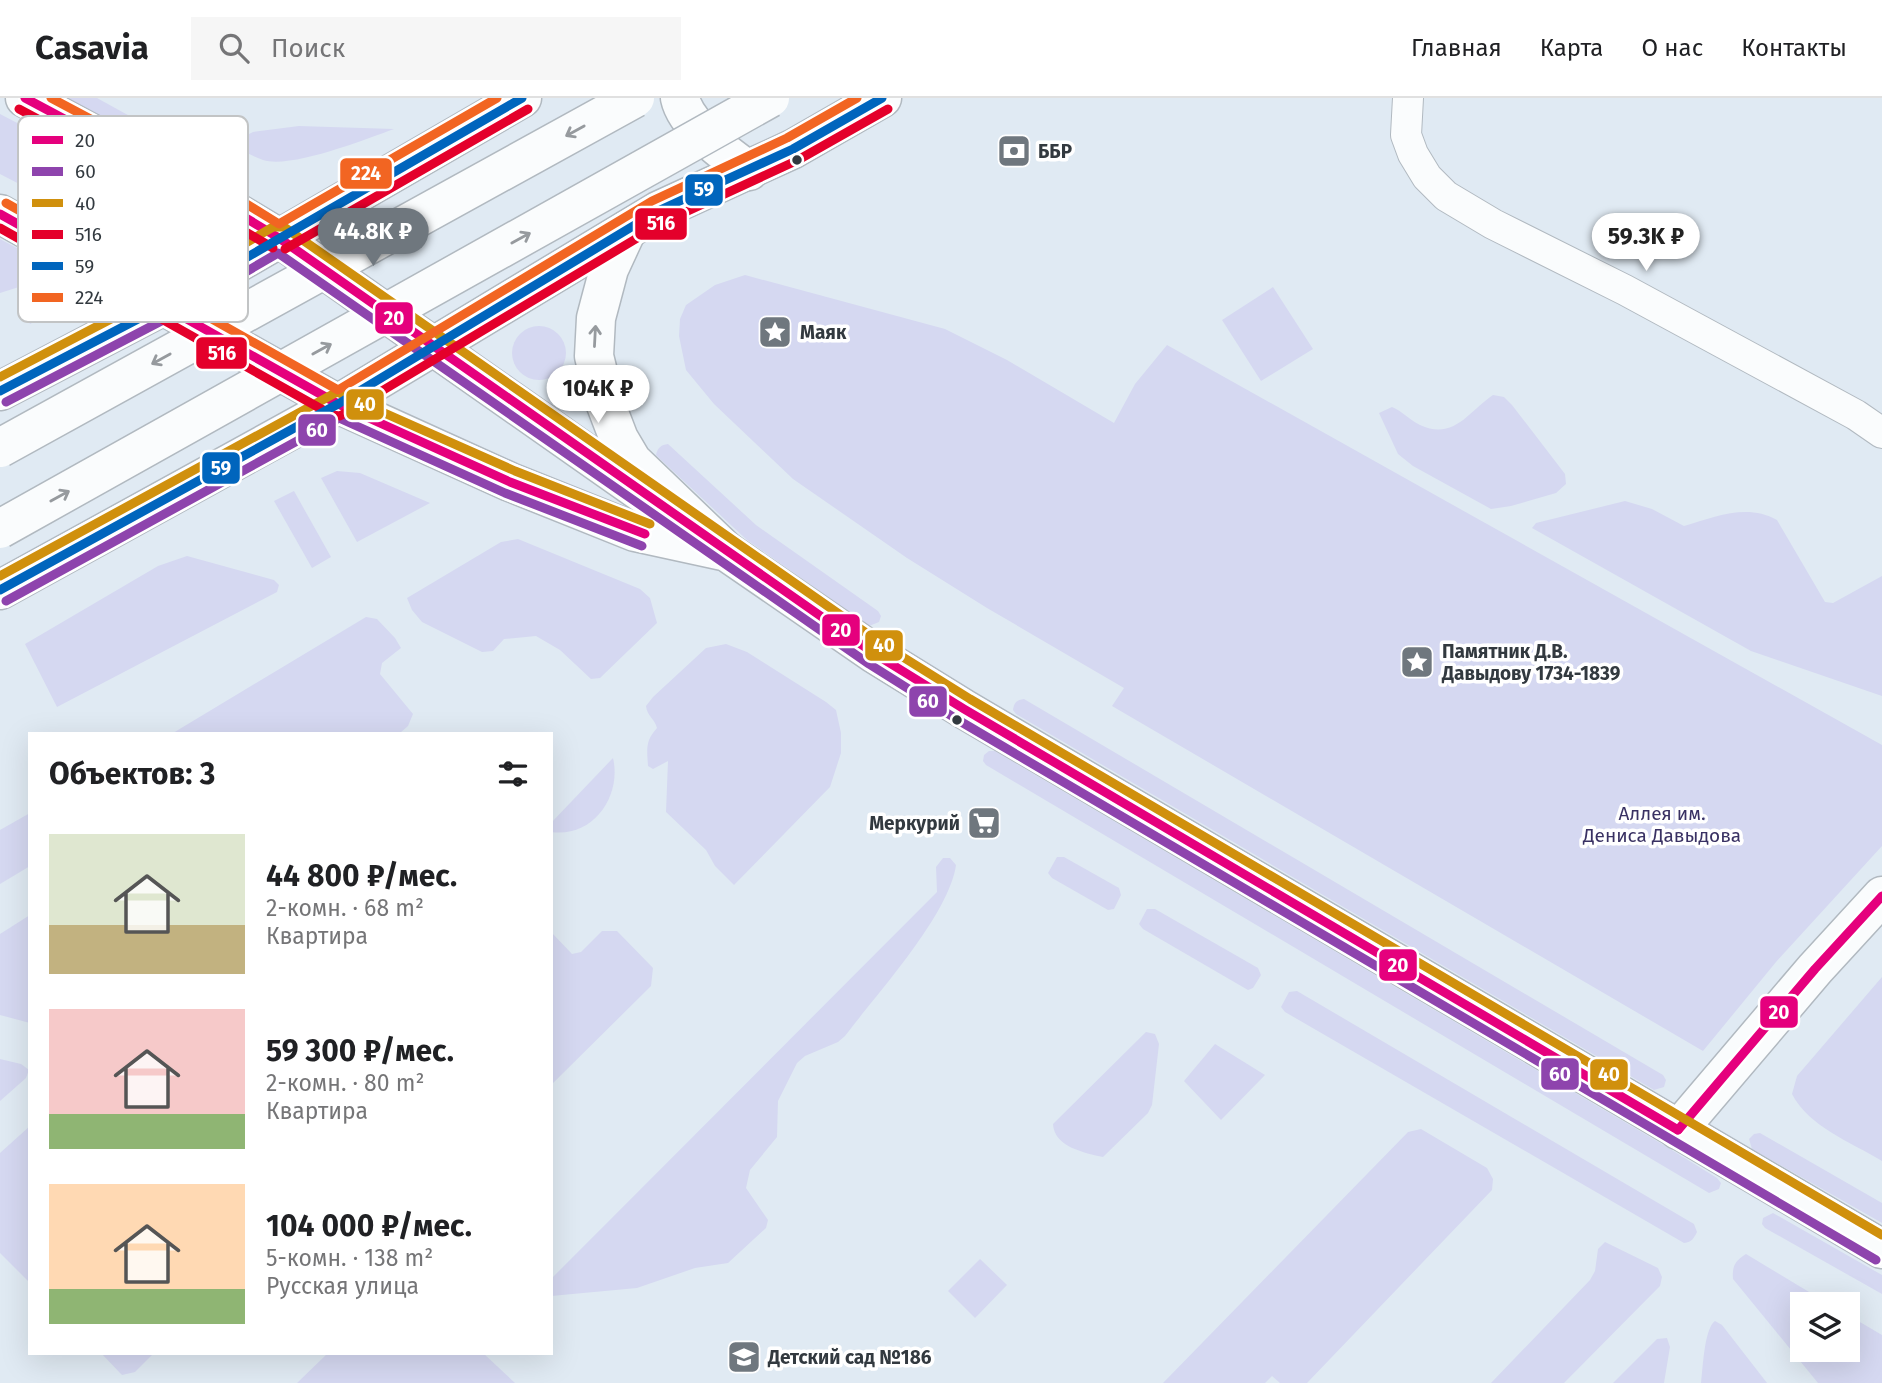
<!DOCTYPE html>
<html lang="ru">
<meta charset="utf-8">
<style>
body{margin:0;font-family:"Fira Sans",sans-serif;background:#f6f6f6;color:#202124;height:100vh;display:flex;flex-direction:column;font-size:26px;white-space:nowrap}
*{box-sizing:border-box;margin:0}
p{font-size:23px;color:#757577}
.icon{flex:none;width:38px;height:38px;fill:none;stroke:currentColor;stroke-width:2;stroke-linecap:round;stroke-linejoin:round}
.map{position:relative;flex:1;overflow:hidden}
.side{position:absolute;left:28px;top:634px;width:525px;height:623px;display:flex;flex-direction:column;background:#fff;border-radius:0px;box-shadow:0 7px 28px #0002}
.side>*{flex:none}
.tools{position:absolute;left:1790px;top:1194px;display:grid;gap:14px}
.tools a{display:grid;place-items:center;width:70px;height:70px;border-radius:0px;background:#fff;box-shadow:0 7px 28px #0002;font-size:35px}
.price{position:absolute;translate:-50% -60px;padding:0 16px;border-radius:24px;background:#fff;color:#222;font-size:23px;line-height:46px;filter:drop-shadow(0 2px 4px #0008)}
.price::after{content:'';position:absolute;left:50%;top:42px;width:21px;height:16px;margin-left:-10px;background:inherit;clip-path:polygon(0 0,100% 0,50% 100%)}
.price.selected{background:#6f777e;color:#fff}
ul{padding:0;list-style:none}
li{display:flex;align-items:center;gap:21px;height:175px;padding:0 21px}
li span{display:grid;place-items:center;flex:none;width:196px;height:140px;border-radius:0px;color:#555}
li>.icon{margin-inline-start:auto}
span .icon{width:84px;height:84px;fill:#fffc;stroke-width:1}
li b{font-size:30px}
h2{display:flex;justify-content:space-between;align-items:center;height:84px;padding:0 21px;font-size:30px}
header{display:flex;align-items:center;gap:42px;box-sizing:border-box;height:98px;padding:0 35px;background:#fff;border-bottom:2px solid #e0e0e0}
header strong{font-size:33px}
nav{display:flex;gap:38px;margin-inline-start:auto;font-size:24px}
.search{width:490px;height:63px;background:#f6f6f6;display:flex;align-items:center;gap:18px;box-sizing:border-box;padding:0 24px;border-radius:0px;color:#757577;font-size:26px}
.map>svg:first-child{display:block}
.green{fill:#d5d8f1}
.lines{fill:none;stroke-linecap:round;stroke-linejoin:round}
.minor-casing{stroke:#b1b9c0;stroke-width:32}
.tertiary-casing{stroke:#b1b9c0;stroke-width:41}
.secondary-casing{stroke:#b1b9c0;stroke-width:41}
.primary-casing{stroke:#b1b9c0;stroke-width:41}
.trunk-casing{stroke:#b1b9c0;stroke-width:41}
.minor{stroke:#fafcfd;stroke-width:30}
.tertiary{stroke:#fafcfd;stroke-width:38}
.secondary{stroke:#fafcfd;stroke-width:38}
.primary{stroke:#fafcfd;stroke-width:38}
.trunk{stroke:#fafcfd;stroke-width:38}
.trunk-bridge-casing{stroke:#b1b9c0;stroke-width:41;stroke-linecap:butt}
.trunk-bridge{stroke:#fafcfd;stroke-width:38}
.bus-1-casing{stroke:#fff;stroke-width:14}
.bus-2-casing{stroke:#fff;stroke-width:14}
.bus-3-casing{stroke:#fff;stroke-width:14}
.bus-4-casing{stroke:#fff;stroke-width:14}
.bus-5-casing{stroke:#fff;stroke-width:14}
.bus-6-casing{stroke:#fff;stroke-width:14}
.bus-1{stroke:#e5007d;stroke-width:9}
.bus-2{stroke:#8e44ad;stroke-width:9}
.bus-3{stroke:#d0900d;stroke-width:9}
.bus-4{stroke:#e4002b;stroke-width:9}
.bus-5{stroke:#0065bd;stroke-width:9}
.bus-6{stroke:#f26522;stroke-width:9}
.oneway{stroke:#969a9e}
.bus-dot{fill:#32393f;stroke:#fff;stroke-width:2.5}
.labels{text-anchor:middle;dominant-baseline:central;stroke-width:7;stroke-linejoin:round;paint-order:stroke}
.poi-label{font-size:19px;font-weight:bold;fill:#32393f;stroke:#fff;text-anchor:start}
.park-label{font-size:19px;fill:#393163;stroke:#fff}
.key{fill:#fff;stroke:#c2c4c5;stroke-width:2}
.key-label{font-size:19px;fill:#32393f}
.line-badge{stroke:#fff;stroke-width:2.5}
.badge-label{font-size:19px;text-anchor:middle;font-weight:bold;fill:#fff}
</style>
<header>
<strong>Casavia</strong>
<div class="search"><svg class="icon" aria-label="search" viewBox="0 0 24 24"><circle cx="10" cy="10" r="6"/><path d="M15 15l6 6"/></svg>Поиск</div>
<nav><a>Главная</a><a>Карта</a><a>О нас</a><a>Контакты</a></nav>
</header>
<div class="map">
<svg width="1882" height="1285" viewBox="0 0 1882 1285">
<rect width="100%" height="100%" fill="#e0eaf3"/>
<g class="green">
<polygon points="56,0 97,0 155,32 164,39 164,47 157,51"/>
<polygon points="0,16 172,106 127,142 0,76"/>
<path d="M299,28L394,31C366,41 291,71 263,62C252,58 240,51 229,46L253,34Z"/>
<polygon points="0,141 63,175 0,195"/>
<polygon points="745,177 945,231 1007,262 1114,325 1135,286 1167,247 1882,647 1882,748 1776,864 1703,953 1112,608 1124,590 987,510 907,460 793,381 714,306 686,272 679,238 680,221 686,207 715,187"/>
<polygon points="1273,189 1313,251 1261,283 1222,222"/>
<polygon points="72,194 82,198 30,226 22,213"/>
<circle cx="539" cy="255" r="27"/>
<path d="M1493,297L1504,299L1512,307L1565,376L1566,386L1556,395L1511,408L1491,411L1413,368L1398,356L1379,315L1392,309C1402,313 1410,322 1420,327C1454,343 1469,313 1493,297Z"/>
<path d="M668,346L756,427L878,513L881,518L879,524L869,528L747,442L660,361L656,357C658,349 661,347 668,346Z"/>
<polygon points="337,373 360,375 430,405 357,444 321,380"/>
<polygon points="294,393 331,459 312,470 274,403"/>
<path d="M1625,403L1652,411L1684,428C1715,419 1747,405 1777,422L1825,504L1833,505L1882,478V598L1751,553L1532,430L1536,425Z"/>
<polygon points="518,441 640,491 650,500 657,525 600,580 591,581 560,552 536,538 504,541 493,553 482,554 422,524 412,512 407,500 501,444"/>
<polygon points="187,458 274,482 279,487 277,494 57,609 25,546 158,468"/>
<polygon points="366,519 377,521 395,540 401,550 382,565 380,576 413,616 408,628 400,635 173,635"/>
<path d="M726,546L747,554L826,604L836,612L841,635V655L830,689L734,787L715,768L706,752L666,714L668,663L653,671L648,668C647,651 645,643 657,630C655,621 647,618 646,608L653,599L706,550Z"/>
<path d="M1024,601L1663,977L1666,982L1664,989L1654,992L1016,616L1013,612C1014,604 1017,602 1024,601Z"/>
<polygon points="989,653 995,653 1667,1049 1717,1080 1721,1085 1719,1091 1709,1095 986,667 983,663 984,657"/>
<path d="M613,660C622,698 593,740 551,734V725Z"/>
<polygon points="30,715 30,768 0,786 0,732"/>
<polygon points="1057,759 1064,759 1119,790 1121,797 1114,811 1108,812 1052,780 1048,775"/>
<path d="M943,760H950L956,767C949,817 877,896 845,938L838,944L805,958L797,965L778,1003L777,1039L750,1072L746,1090L768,1122L766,1130L728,1165L695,1170L637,1190L551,1198V1181L937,794L936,769Z"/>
<polygon points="1147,811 1155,811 1258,870 1261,877 1253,890 1248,892 1143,831 1139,826"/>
<polygon points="30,817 30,925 0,917 0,836"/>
<polygon points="602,833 617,833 653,870 651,888 551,987 551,834 572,856 581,854"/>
<path d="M1882,879V1063C1851,1044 1809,1029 1792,996L1797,978Z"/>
<path d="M1297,893L1694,1126L1697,1134C1694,1140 1692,1144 1684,1145L1285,914L1281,909L1289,894Z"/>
<path d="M1146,934L1155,936L1159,946L1152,1007L1148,1015L1103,1059C1085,1055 1054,1049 1053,1026Z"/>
<polygon points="1215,946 1265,977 1221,1022 1184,983"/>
<polygon points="0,961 21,966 29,972 26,980 0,1003"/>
<polygon points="30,1028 30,1185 0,1155 0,1055"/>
<polygon points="1421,1031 1487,1070 1493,1081 1492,1092 1307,1285 1280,1285 1272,1278 1265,1285 1163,1285 1408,1034"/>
<polygon points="1760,1035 1882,1105 1882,1125 1752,1051 1749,1041 1754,1036"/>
<polygon points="1773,1115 1882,1177 1882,1196 1765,1130 1762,1126 1763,1120"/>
<polygon points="1605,1144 1658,1170 1662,1179 1660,1188 1564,1285 1491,1285 1590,1182 1595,1173 1598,1151"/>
<path d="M1746,1156L1829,1206H1802V1251H1848V1217L1882,1237V1285H1818L1733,1181C1732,1168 1735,1163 1746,1156Z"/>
<polygon points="980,1161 1007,1187 975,1220 948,1193"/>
<path d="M1715,1223L1722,1227L1767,1285H1701C1703,1270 1704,1231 1715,1223Z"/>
<polygon points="1667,1240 1670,1249 1664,1285 1613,1285 1657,1241"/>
<polygon points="101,1255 154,1255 135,1274 122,1277"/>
<polygon points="328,1255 483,1255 515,1285 297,1285"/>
</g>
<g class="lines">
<defs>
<polyline id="minor" points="1408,0 1406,37 1413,56 1427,79 1446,98 1493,126 1625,192 1856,317 1882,335"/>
<polyline id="tertiary" points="1678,1032 1815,871 1882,798"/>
<g id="secondary">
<polyline points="25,0 216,102 279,140 665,411"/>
<polyline points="0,116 338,306"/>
</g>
<g id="primary">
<polyline points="627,132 609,171 596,220 594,258 606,307 619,341 632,363 727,454"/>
<polyline points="338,306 510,384 635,434 727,454 875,556 964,611 1882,1151"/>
</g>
<g id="trunk">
<path d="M680,0C686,28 727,57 749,73"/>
<polyline points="0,293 163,208 522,0"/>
<polyline points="0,492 338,306 658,113 793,51 882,0"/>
</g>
</defs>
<use href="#minor" class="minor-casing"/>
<use href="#tertiary" class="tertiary-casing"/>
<use href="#secondary" class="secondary-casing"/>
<use href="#primary" class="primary-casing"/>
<use href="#trunk" class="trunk-casing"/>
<use href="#minor" class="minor"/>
<use href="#tertiary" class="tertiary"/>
<use href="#secondary" class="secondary"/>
<use href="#primary" class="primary"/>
<use href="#trunk" class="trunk"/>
<defs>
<g id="trunk-bridge">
<polyline points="0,350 635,0"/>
<polyline points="0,431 770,0"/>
</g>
</defs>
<use href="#trunk-bridge" class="trunk-bridge-casing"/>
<use href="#trunk-bridge" class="trunk-bridge"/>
<defs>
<g id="bus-1">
<polyline points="25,0 216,102 279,140 875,556 964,611 1678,1032"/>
<polyline points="0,116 338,306 510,384 645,436"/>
<polyline points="1678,1032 1815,871 1882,798"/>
</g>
<g id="bus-2">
<polyline points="6,304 169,219 278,155 869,566 958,622 1876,1162"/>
<polyline points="6,503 339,320 505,395 642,448"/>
</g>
<g id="bus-3">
<polyline points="0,279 157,197 273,129 284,129 882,546 970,601 1882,1137"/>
<polyline points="0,478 337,294 515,373 650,426"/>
</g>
<g id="bus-4">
<polyline points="19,11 210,113 273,150"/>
<polyline points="0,130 332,317 340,318 664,124 798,62 888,11"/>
<polyline points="285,151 528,11"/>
</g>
<g id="bus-5">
<polyline points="0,293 163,208 522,0"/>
<polyline points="0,492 338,306 658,113 793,51 882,0"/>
</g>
<g id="bus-6">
<polyline points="51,0 222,91 279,126 497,0"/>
<polyline points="6,105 338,292 652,103 787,40 857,0"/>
</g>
</defs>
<use href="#bus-1" class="bus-1-casing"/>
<use href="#bus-2" class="bus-2-casing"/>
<use href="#bus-3" class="bus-3-casing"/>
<use href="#bus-4" class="bus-4-casing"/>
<use href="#bus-5" class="bus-5-casing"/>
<use href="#bus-6" class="bus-6-casing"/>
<use href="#bus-1" class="bus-1"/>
<use href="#bus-2" class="bus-2"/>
<use href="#bus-3" class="bus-3"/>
<use href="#bus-4" class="bus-4"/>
<use href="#bus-5" class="bus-5"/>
<use href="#bus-6" class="bus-6"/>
</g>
<defs><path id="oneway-shaft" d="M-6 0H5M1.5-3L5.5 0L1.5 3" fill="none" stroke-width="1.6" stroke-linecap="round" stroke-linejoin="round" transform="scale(1.75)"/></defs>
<g class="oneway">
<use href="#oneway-shaft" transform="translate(575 33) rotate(151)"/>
<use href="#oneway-shaft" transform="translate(521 140) rotate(-29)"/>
<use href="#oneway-shaft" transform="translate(595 238) rotate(-87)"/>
<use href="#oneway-shaft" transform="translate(322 251) rotate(-29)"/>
<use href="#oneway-shaft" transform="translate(161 261) rotate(151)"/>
<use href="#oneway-shaft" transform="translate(60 398) rotate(-29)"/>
</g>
<defs>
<symbol id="bank-square" viewBox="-11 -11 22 22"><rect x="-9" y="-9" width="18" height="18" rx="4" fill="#6f777e" stroke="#fff"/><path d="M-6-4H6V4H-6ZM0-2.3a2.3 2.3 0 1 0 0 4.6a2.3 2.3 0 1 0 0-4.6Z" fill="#fff"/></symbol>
<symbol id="sight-square" viewBox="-11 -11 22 22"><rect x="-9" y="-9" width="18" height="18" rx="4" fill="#6f777e" stroke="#fff"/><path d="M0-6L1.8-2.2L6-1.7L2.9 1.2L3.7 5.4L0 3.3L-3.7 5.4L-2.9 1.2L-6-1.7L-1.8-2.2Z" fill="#fff"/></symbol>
<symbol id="supermarket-square" viewBox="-11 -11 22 22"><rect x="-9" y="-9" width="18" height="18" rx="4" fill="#6f777e" stroke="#fff"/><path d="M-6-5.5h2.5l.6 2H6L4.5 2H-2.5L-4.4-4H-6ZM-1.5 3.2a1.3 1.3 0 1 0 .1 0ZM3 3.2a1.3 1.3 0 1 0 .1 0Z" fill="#fff"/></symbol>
<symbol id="school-square" viewBox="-11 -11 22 22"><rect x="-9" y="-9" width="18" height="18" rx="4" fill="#6f777e" stroke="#fff"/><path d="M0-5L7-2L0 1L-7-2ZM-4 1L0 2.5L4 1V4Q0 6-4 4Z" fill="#fff"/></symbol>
</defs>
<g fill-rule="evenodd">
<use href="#bank-square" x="995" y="34" width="38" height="38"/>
<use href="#sight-square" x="756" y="215" width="38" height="38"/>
<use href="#sight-square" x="1398" y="545" width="38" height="38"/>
<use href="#supermarket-square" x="965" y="706" width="38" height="38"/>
<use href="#school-square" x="725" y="1240" width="38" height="38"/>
</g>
<g class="bus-dot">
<circle cx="797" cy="62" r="6"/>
<circle cx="957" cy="622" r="6"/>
</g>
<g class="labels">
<g class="poi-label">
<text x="1038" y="53">ББР</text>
<text x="800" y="234">Маяк</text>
<text x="1442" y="553">Памятник Д.В.<tspan x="1442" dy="22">Давыдову 1734-1839</tspan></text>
<text x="960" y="725" text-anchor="end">Меркурий</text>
<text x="768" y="1259">Детский сад №186</text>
</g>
<g class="park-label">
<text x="1662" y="715">Аллея им.<tspan x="1662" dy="22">Дениса Давыдова</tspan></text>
</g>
</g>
<rect x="18" y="18" width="230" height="206" rx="10" class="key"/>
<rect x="32" y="38" width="31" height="8" fill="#e5007d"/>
<rect x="32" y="69" width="31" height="9" fill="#8e44ad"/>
<rect x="32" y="101" width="31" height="8" fill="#d0900d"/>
<rect x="32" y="132" width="31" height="9" fill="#e4002b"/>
<rect x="32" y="164" width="31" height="8" fill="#0065bd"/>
<rect x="32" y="195" width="31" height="9" fill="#f26522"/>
<g class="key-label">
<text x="75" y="49">20</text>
<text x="75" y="80">60</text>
<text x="75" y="112">40</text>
<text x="75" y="143">516</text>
<text x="75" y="175">59</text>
<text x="75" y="206">224</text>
</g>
<g class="line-badge">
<rect x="339" y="59" width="54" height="33" rx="7" fill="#f26522"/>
<rect x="684" y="75" width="40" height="34" rx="7" fill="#0065bd"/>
<rect x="634" y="109" width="54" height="34" rx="7" fill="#e4002b"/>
<rect x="374" y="203" width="40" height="34" rx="7" fill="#e5007d"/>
<rect x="195" y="238" width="53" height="34" rx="7" fill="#e4002b"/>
<rect x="345" y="290" width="40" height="33" rx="7" fill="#d0900d"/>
<rect x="297" y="315" width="40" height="34" rx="7" fill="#8e44ad"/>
<rect x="201" y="353" width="40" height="34" rx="7" fill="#0065bd"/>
<rect x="821" y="515" width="40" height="34" rx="7" fill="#e5007d"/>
<rect x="864" y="531" width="40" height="33" rx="7" fill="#d0900d"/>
<rect x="908" y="587" width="40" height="33" rx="7" fill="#8e44ad"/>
<rect x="1378" y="850" width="40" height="34" rx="7" fill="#e5007d"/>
<rect x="1759" y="897" width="40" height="34" rx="7" fill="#e5007d"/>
<rect x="1540" y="959" width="40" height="34" rx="7" fill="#8e44ad"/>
<rect x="1589" y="960" width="40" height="33" rx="7" fill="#d0900d"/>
</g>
<g class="badge-label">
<text x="366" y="82">224</text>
<text x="704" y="98">59</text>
<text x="661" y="132">516</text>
<text x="394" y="227">20</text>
<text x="222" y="262">516</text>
<text x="365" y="313">40</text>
<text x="317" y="339">60</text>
<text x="221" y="377">59</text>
<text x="841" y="539">20</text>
<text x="884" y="554">40</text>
<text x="928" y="610">60</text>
<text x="1398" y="874">20</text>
<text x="1779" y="921">20</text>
<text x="1560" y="983">60</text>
<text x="1609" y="983">40</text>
</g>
</svg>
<div class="tools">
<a><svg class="icon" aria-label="layers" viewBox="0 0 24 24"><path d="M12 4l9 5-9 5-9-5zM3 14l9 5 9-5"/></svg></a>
</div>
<b class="price selected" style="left:373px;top:170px">44.8K ₽</b>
<b class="price" style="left:1646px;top:175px">59.3K ₽</b>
<b class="price" style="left:598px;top:327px">104K ₽</b>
<section class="side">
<h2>Объектов: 3<svg class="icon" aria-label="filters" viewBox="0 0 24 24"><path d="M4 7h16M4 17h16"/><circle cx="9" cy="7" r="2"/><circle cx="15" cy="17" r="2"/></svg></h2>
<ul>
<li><span style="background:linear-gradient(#dfe7d0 65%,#c2b280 0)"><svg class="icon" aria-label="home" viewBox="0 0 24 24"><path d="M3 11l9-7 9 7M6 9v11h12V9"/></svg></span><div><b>44 800 ₽/мес.</b><p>2-комн. · 68 m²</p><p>Квартира</p></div></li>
<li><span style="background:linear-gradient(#f6c9c9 75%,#8fb573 0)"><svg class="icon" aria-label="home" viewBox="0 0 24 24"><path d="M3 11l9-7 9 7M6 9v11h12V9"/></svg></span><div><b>59 300 ₽/мес.</b><p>2-комн. · 80 m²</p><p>Квартира</p></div></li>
<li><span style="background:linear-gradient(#ffd9b3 75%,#8fb573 0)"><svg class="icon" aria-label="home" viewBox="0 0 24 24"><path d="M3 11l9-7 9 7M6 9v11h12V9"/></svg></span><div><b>104 000 ₽/мес.</b><p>5-комн. · 138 m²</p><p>Русская улица</p></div></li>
</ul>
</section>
</div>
